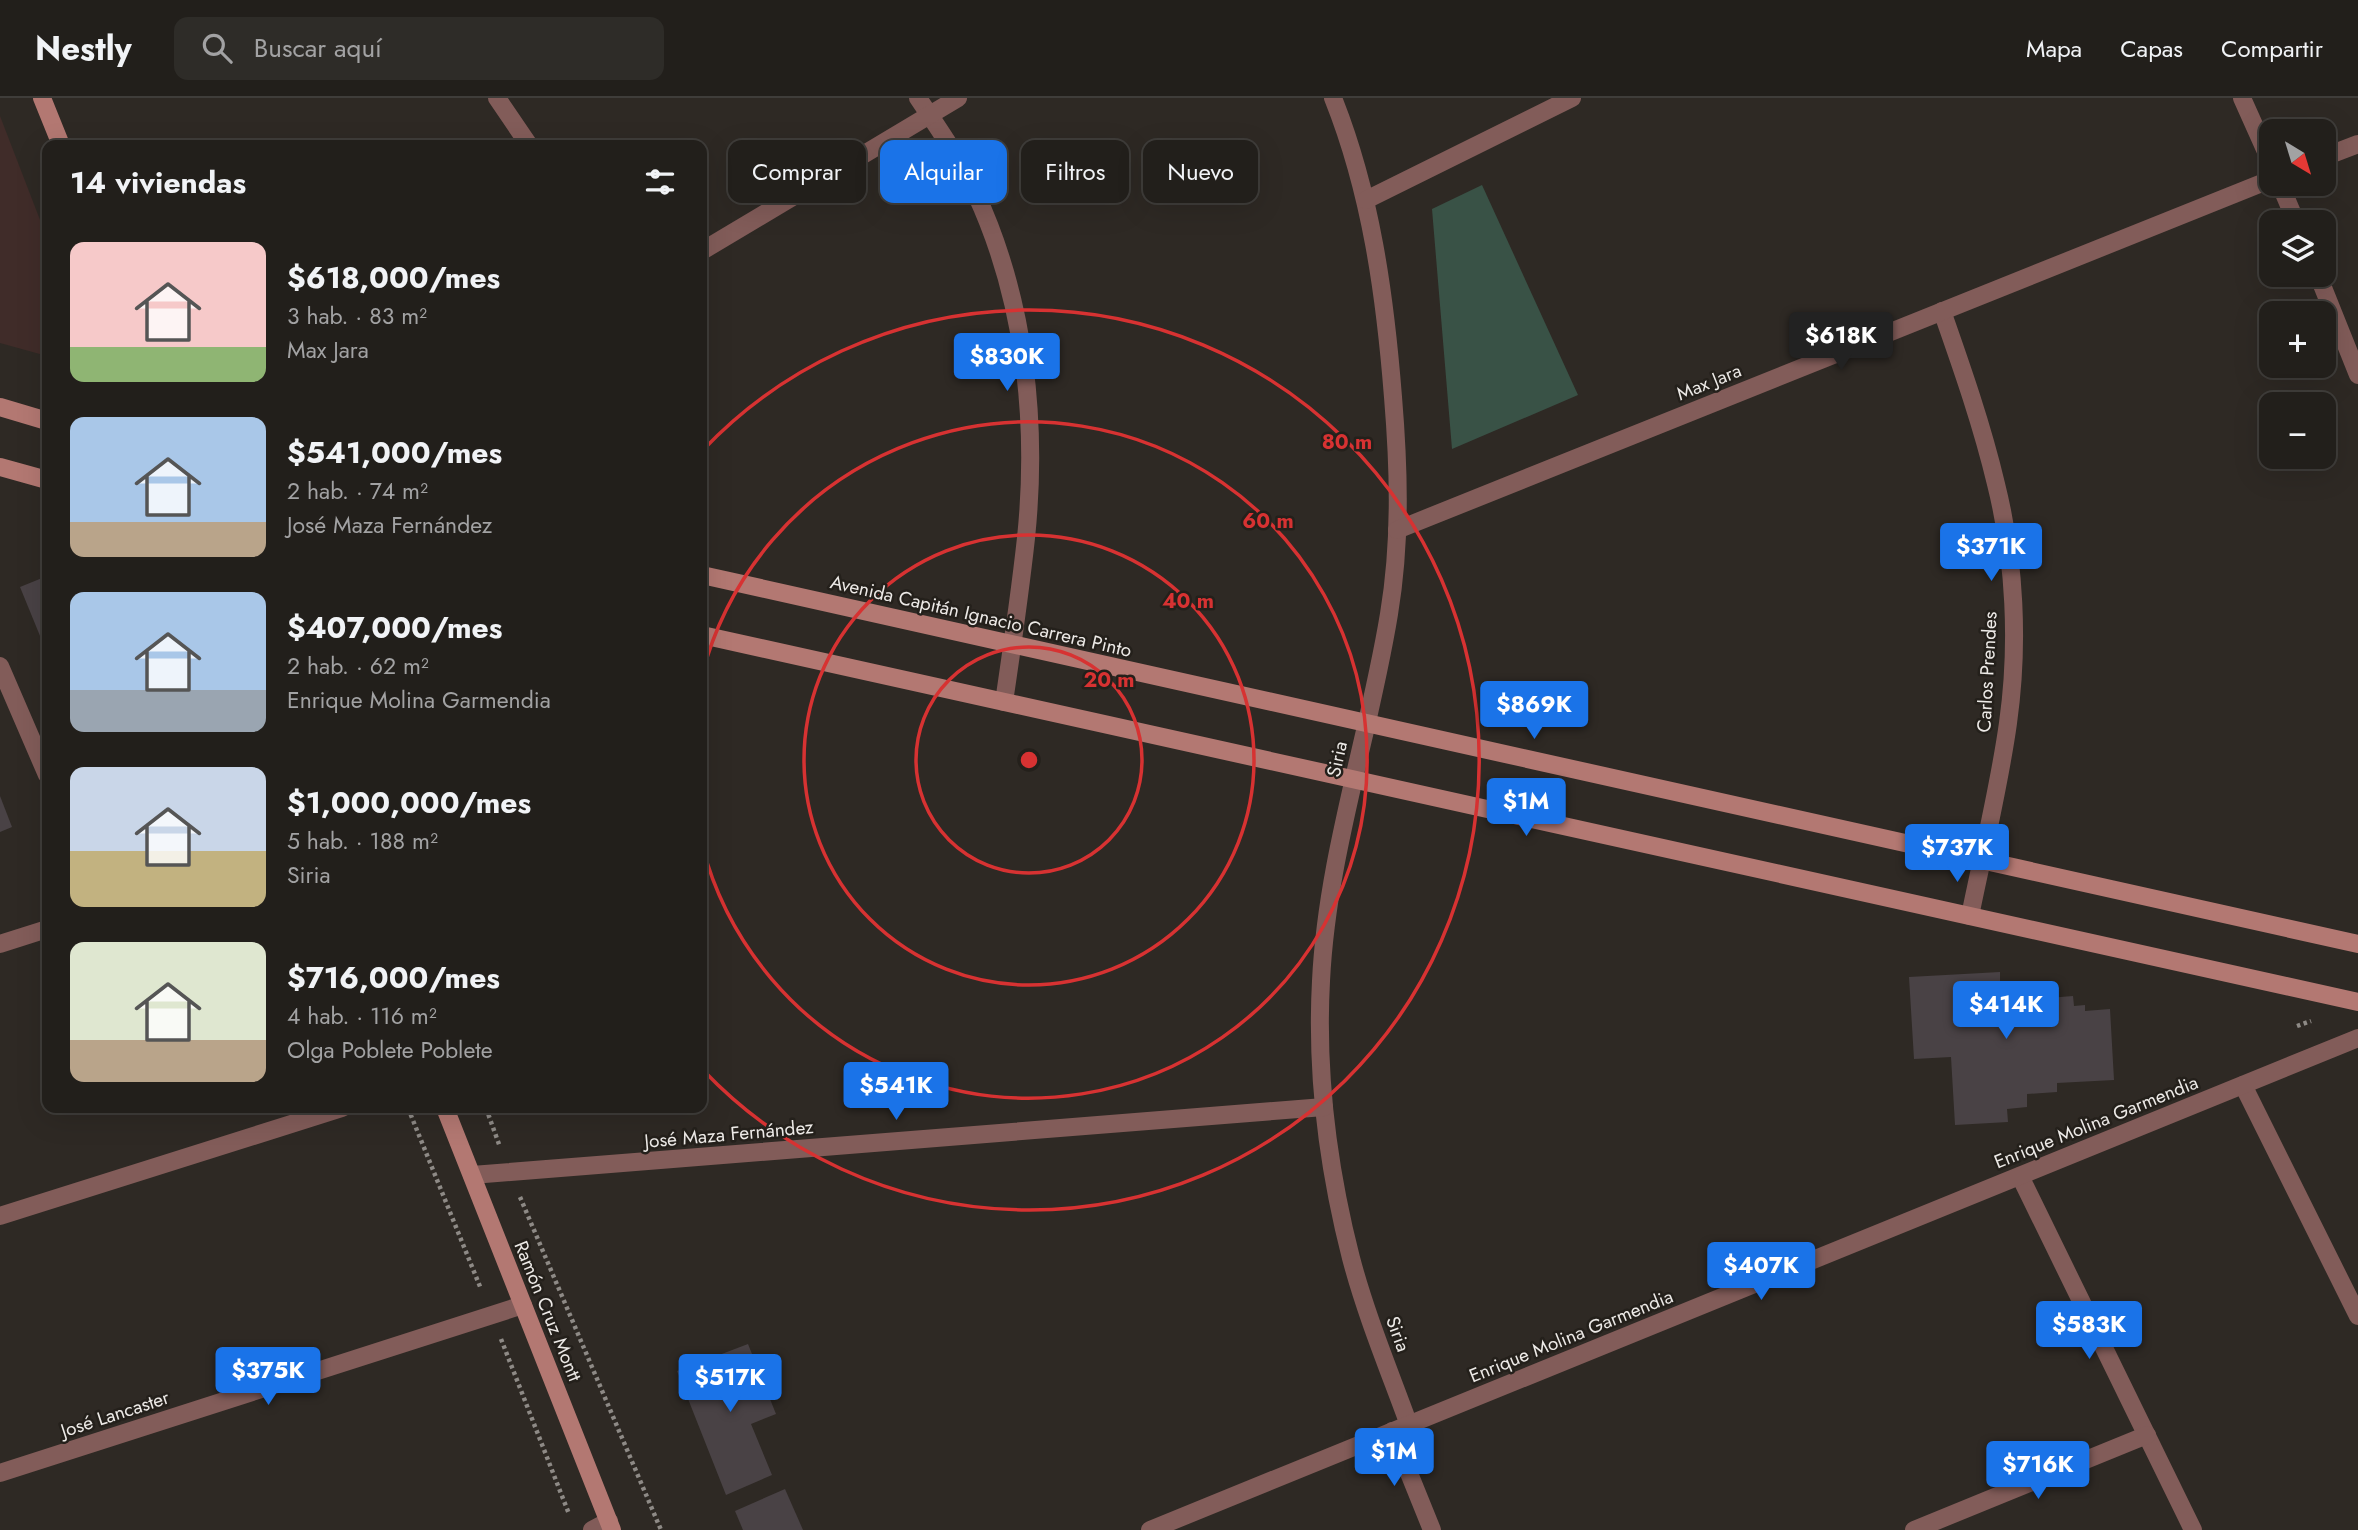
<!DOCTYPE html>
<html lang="es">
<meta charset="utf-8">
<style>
body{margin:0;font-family:Jost,sans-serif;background:#2e2c28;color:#f1f3f6;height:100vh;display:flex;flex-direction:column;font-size:26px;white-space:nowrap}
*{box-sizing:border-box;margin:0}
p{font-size:23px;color:#a2a2a3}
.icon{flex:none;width:38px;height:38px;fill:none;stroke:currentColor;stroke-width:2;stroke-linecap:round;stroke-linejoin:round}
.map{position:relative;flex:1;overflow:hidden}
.drawer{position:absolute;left:42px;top:42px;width:665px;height:973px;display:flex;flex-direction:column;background:#221f1b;border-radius:14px;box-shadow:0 7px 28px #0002,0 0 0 2px #3f3d3a}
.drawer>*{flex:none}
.hud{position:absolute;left:728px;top:42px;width:665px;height:63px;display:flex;gap:14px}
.needle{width:46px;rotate:142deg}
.buttons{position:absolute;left:2259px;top:21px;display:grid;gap:14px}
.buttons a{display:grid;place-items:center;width:77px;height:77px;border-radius:14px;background:#221f1b;box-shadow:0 7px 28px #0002,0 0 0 2px #3f3d3a;font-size:35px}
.price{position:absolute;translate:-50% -60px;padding:0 16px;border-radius:7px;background:#1a73e8;color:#fff;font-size:23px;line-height:46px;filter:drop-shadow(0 2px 4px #0008)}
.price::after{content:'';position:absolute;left:50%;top:42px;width:21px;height:16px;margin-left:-10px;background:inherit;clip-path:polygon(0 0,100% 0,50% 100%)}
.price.active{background:#222;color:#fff}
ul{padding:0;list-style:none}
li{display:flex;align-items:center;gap:21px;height:175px;padding:0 28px}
li span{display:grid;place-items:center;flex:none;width:196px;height:140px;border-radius:14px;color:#555}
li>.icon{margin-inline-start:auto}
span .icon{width:84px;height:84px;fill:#fffc;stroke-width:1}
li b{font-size:30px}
h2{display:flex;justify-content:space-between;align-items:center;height:84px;padding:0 28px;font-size:30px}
.tag{padding:0 24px;border-radius:14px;background:#221f1b;box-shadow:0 7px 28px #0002,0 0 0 2px #3f3d3a;font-size:24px;line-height:63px}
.tag.active{background:#1a73e8;color:#fff}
header{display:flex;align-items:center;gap:42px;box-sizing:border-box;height:98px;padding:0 35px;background:#221f1b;border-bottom:2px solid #3f3d3a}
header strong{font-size:33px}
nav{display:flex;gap:38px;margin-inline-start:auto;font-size:24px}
.search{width:490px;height:63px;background:#2e2c28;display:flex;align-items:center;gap:18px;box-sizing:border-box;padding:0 24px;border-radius:14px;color:#a2a2a3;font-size:26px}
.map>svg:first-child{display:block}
.education{fill:#402c29}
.green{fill:#395246}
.building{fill:#494245}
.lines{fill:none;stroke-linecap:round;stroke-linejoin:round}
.path{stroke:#8e8a86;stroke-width:4.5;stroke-dasharray:3.5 3.5;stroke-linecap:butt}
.street{stroke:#825c59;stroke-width:18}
.secondary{stroke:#b37872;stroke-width:18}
.ring{fill:none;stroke:#d73232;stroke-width:3.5}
.labels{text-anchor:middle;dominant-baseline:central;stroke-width:5;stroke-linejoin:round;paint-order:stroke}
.street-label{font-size:19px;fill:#edeae7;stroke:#24201b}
.centre{fill:#d73232;stroke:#24201b;stroke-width:3.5}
.ring-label{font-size:21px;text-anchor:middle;font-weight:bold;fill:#d73232;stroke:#24201b;stroke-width:5;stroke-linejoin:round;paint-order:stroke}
</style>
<header>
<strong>Nestly</strong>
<div class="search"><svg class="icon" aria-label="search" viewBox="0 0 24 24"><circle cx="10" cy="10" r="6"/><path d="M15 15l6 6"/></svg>Buscar aquí</div>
<nav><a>Mapa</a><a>Capas</a><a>Compartir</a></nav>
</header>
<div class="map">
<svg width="2358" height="1432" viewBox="0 0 2358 1432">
<rect width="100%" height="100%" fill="#2e2924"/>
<polygon class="education" points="0,18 47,140 47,258 0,245"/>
<polygon class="green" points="1482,87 1578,297 1452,351 1432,111"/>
<g class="building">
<polygon points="47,478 47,555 20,489"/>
<polygon points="0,698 12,729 0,734"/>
<polygon points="2000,874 2000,886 2022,884 2023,893 2047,893 2048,900 2073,898 2074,908 2085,907 2085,913 2110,911 2114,982 2057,985 2057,994 2027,996 2027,1009 2007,1011 2008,1024 1955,1027 1951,959 1914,961 1909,879"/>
<polygon points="748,1246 776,1316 751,1326 772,1377 726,1397 677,1273"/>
<polygon points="785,1391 803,1432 743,1432 735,1413"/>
</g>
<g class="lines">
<g class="path">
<polyline points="2297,928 2311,923"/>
<polyline points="408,1010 481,1191"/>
<polyline points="486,1010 500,1049"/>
<polyline points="520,1099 661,1432"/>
<polyline points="501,1241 569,1416"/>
</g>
<g class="street">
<polyline points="497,0 529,47"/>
<path d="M918,0C939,31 960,61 976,96C1025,202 1038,324 1026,440C1020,495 1012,550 1004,604"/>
<path d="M1333,0C1371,95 1385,197 1393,299C1399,371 1401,444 1389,516C1369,639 1327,758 1321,883C1316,976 1328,1070 1351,1160C1366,1217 1389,1272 1409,1327"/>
<polyline points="2242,0 2272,67"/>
<polyline points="2324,59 2358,46"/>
<polyline points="2280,86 2296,124"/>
<polyline points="1366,102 1572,0"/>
<polyline points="702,153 958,0"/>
<polyline points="2318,177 2358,277"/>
<path d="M1942,213C1962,270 1982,327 1996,386C2015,462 2019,547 2008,625C1999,690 1983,754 1970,818"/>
<polyline points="1397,432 2272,81"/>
<polyline points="0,568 47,677"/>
<polyline points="0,846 47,831"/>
<polyline points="2243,987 2358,1218"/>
<polyline points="472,1077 1324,1009"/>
<polyline points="2020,1078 2193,1432"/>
<polyline points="0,1118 342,1010"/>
<polyline points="1392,1333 1432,1432"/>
<polyline points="0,1375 523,1207"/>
<polyline points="592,1432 609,1423"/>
<polyline points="1150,1432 2358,940"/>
<polyline points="1914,1432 2147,1337"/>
</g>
<g class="secondary">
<polyline points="42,0 61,47"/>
<polyline points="0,309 47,323"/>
<polyline points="0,369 47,382"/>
<polyline points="702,477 2358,846"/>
<polyline points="702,537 2358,904"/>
<polyline points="445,1010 612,1432"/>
</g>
</g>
<g class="ring">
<circle cx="1029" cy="662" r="113"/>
<circle cx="1029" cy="662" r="225"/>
<path d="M702 577A338 338 0 1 1 702 747"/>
<path d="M703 352A450 450 0 1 1 703 972"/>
</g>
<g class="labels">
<g class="street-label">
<text transform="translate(1709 284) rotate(-22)">Max Jara</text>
<text transform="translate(981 518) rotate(13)">Avenida Capitán Ignacio Carrera Pinto</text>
<text transform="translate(1987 574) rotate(-87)">Carlos Prendes</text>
<text transform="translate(1337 661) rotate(-78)">Siria</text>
<text transform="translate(2096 1024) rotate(-22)">Enrique Molina Garmendia</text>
<text transform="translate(729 1036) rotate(-5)">José Maza Fernández</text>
<text transform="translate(548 1213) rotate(68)">Ramón Cruz Montt</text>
<text transform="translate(1398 1236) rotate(70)">Siria</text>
<text transform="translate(1571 1238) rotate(-22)">Enrique Molina Garmendia</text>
<text transform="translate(115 1316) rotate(-18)">José Lancaster</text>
</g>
</g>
<circle cx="1029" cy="662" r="10" class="centre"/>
<g class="ring-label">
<text x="1347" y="351">80 m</text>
<text x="1268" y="430">60 m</text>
<text x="1188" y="510">40 m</text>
<text x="1109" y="589">20 m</text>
</g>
</svg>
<div class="buttons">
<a><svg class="needle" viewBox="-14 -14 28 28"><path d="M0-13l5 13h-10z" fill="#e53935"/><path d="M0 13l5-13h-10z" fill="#a2a2a3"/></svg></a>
<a><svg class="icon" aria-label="layers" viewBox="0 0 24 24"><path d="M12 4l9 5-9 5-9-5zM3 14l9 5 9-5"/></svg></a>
<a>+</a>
<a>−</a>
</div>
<b class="price active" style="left:1841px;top:274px">$618K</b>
<b class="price" style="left:1007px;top:295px">$830K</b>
<b class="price" style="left:1991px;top:485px">$371K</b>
<b class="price" style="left:1534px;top:643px">$869K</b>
<b class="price" style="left:1526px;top:740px">$1M</b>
<b class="price" style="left:1957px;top:786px">$737K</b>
<b class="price" style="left:2006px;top:943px">$414K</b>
<b class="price" style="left:896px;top:1024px">$541K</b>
<b class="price" style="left:1761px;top:1204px">$407K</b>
<b class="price" style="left:2089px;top:1263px">$583K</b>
<b class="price" style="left:268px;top:1309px">$375K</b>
<b class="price" style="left:730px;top:1316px">$517K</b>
<b class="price" style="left:1394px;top:1390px">$1M</b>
<b class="price" style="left:2038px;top:1403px">$716K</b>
<div class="hud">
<a class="tag">Comprar</a>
<a class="tag active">Alquilar</a>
<a class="tag">Filtros</a>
<a class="tag">Nuevo</a>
</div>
<section class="drawer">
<h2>14 viviendas<svg class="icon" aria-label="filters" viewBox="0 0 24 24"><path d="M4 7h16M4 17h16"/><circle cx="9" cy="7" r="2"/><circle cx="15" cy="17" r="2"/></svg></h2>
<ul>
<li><span style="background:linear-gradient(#f6c9c9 75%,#8fb573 0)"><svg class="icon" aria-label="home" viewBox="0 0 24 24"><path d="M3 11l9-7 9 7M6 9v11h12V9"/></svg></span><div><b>$618,000/mes</b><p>3 hab. · 83 m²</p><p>Max Jara</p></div></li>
<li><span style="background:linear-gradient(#a9c7e8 75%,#b9a48a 0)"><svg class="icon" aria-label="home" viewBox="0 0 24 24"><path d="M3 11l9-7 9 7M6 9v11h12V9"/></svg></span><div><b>$541,000/mes</b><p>2 hab. · 74 m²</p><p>José Maza Fernández</p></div></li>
<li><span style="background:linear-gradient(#a9c7e8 70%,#9aa5b1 0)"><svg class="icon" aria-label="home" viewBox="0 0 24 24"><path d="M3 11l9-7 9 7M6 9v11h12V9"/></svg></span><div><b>$407,000/mes</b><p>2 hab. · 62 m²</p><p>Enrique Molina Garmendia</p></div></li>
<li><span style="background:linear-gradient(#c9d6e8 60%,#c2b280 0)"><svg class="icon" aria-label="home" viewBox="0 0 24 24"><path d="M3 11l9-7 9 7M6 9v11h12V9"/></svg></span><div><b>$1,000,000/mes</b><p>5 hab. · 188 m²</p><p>Siria</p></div></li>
<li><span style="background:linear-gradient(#dfe7d0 70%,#b9a48a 0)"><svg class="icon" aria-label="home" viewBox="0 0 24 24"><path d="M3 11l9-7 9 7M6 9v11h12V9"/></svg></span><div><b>$716,000/mes</b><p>4 hab. · 116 m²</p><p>Olga Poblete Poblete</p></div></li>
</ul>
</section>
</div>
